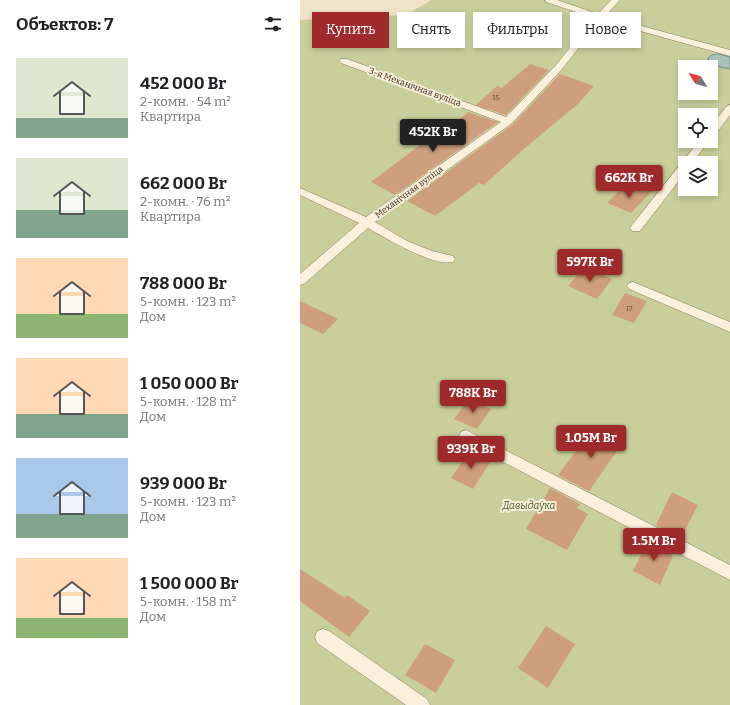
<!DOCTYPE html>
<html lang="ru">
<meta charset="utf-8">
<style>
body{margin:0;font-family:Bitter,serif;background:#f2f2f2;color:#202124;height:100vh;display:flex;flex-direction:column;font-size:15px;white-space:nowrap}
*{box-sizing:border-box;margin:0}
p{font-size:13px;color:#757577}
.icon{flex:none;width:22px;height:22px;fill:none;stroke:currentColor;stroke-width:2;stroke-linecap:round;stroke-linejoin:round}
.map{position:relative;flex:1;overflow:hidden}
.details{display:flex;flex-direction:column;background:#fff;width:300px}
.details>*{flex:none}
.hud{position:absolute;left:12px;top:12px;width:358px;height:36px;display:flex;gap:8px}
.needle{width:26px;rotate:307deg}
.controls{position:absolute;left:378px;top:60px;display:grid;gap:8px}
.controls a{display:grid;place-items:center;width:40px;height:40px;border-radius:0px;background:#fff;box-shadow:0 2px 6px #0003;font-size:20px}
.price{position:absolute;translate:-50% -34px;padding:0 9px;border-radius:4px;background:#9e2a2b;color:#fff;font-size:13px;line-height:26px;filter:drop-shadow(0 1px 2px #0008)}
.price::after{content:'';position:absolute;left:50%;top:24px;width:12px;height:9px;margin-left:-6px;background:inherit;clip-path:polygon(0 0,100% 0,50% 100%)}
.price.selected{background:#222;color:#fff}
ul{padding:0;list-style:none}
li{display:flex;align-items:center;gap:12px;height:100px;padding:0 16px}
li span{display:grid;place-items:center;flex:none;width:112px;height:80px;border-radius:0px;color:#555}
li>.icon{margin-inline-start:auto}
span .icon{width:48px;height:48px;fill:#fffc;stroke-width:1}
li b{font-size:17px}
h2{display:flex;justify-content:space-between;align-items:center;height:48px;padding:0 16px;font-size:17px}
.chip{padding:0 14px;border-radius:0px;background:#fff;box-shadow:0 2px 6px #0003;font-size:14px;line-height:36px}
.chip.selected{background:#9e2a2b;color:#fff}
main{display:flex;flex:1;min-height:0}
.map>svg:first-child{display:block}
.green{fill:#c9cf9b;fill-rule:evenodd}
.water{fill:#a9c4bc;stroke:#6f938a}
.building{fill:#cf9f7d}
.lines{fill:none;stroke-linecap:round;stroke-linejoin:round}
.service-casing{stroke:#8d765c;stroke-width:1}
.service{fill:#faf1dc;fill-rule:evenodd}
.labels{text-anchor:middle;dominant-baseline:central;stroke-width:4;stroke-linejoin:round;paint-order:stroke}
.number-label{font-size:8px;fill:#624a37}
.far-street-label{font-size:9px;fill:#3d2e20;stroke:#f7eed8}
.park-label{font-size:10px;font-style:italic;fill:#4d5a26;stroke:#f7eed8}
</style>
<main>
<section class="details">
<h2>Объектов: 7<svg class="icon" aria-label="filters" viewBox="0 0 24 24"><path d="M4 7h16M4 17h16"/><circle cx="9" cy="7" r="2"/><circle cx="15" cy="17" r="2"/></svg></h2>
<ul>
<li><span style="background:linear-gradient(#dfe7d0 75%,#7fa58c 0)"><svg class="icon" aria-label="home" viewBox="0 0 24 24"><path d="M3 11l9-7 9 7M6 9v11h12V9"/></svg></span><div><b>452 000 Br</b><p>2-комн. · 54 m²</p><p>Квартира</p></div></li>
<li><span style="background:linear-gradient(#dfe7d0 65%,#7fa58c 0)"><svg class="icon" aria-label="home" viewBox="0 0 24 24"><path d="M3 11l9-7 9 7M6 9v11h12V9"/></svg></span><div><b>662 000 Br</b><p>2-комн. · 76 m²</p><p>Квартира</p></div></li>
<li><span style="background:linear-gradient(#ffd9b3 70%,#8fb573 0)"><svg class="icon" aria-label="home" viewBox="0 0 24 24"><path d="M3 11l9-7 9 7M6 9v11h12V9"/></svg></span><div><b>788 000 Br</b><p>5-комн. · 123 m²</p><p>Дом</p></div></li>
<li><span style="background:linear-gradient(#ffd9b3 70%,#7fa58c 0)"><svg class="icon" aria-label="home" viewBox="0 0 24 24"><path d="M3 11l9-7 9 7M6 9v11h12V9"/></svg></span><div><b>1 050 000 Br</b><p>5-комн. · 128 m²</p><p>Дом</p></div></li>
<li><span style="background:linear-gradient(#a9c7e8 70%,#7fa58c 0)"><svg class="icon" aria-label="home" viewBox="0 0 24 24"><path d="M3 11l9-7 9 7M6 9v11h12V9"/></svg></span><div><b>939 000 Br</b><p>5-комн. · 123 m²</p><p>Дом</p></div></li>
<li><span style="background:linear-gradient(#ffd9b3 75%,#8fb573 0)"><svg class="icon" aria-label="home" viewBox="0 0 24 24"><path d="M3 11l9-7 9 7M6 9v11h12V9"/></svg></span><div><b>1 500 000 Br</b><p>5-комн. · 158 m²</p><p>Дом</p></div></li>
</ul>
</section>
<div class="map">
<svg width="430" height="705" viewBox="0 0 430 705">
<rect width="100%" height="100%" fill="#f0e4c8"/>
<path class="green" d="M132,0H430V705H0V20L105,15ZM385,67H411V93H385ZM385,115H411V141H385ZM385,163H411V189H385Z"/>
<polygon class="water" points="418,54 430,57 430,69 416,66 409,62 408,58 411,55"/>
<g class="building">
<polygon points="230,64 249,70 206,115 176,105 197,86 202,88"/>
<polygon points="260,74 294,86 279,103 225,148 184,185 179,183 135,216 107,201 213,124"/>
<polygon points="168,112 198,122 95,195 71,182 124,142 128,144"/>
<polygon points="321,189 354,189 331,213 307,203"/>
<polygon points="284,267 312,279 297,299 268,286"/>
<polygon points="325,293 347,301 334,323 312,315"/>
<polygon points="0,301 38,319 23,334 0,323"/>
<polygon points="169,399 191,409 177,429 154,419"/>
<polygon points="295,426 324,441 289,491 258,475"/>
<polygon points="169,451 191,461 173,489 151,478"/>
<polygon points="250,488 280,504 277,508 288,514 267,550 226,529"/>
<polygon points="372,492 398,505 381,538 356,525"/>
<polygon points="349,539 373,552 371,556 373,556 360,585 333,571"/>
<polygon points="0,569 45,598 47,595 70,611 49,637 0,601"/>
<polygon points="246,626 275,644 248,688 218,668"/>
<polygon points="125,644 155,660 136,693 105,675"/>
</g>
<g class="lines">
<defs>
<g id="service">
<path d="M245,0H257L298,14L311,0H320L305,16L430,50V56L301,20L262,69L212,123L75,222L107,241L132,251L153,256L155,259L153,262C134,267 85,238 68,228L4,284L0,285V274L59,223L0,195V188L66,217L201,122L41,63L39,61L41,59H47L206,117L256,65L294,18L246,2Z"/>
<polygon points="430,105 430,115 415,135 411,136 411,126 427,106"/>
<polygon points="399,141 409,141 392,163 385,163 385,173 340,231 332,231 330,228 332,225"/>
<polygon points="333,282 430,322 430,332 329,289 327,286 329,283"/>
<polygon points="166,430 430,565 430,580 161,440 159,436 161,432"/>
<polygon points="23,629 29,631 127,699 130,705 106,705 17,643 15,637 17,631"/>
</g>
</defs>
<use href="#service" class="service-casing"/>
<use href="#service" class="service"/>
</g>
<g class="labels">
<g class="number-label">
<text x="196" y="97">15</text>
<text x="329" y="308">17</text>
</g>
<g class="far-street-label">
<text transform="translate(115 87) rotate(20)">3-я Механічная вуліца</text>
<text transform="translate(109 192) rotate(-36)">Механічная вуліца</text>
</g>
<g class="park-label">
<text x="229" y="506">Давыдаўка</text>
</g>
</g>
</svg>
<div class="controls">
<a><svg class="needle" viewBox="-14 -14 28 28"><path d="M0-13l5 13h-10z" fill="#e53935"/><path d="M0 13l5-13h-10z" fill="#757577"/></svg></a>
<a><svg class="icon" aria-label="locate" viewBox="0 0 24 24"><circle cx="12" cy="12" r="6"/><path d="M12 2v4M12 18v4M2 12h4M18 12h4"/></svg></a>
<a><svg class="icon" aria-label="layers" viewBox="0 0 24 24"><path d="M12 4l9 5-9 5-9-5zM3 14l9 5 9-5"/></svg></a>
</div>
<b class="price selected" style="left:133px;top:153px">452K Br</b>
<b class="price" style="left:329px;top:199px">662K Br</b>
<b class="price" style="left:290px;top:283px">597K Br</b>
<b class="price" style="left:173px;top:414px">788K Br</b>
<b class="price" style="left:291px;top:459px">1.05M Br</b>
<b class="price" style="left:171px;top:470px">939K Br</b>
<b class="price" style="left:354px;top:562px">1.5M Br</b>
<div class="hud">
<a class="chip selected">Купить</a>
<a class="chip">Снять</a>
<a class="chip">Фильтры</a>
<a class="chip">Новое</a>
</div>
</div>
</main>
